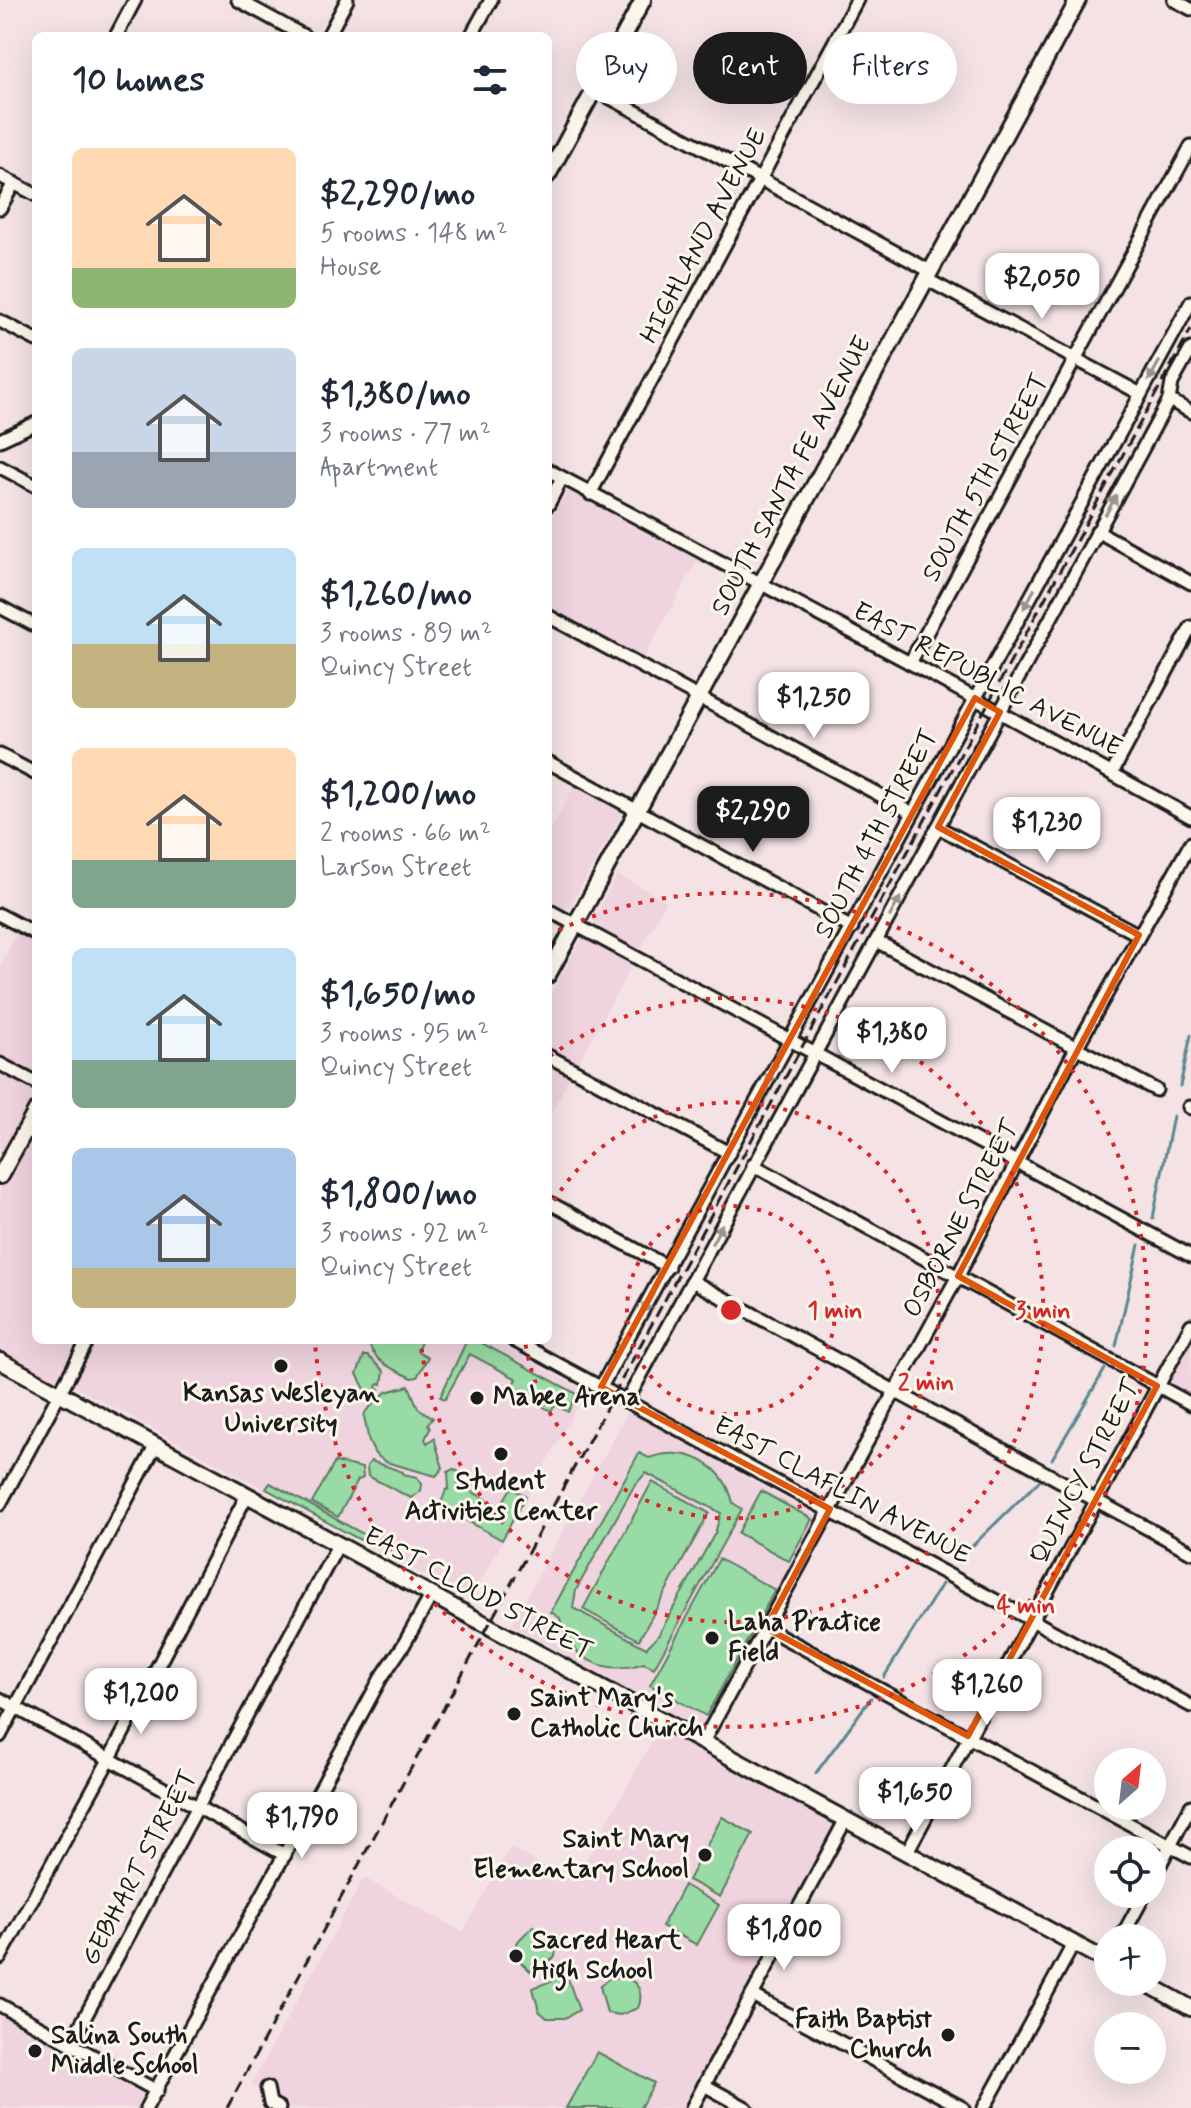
<!DOCTYPE html>
<meta charset="utf-8">
<style>
body{margin:0;font-family:Mynerve,sans-serif;background:#f6f6f7;color:#1f2937;height:100vh;display:flex;flex-direction:column;font-size:30px;white-space:nowrap}
*{box-sizing:border-box;margin:0}
p{font-size:26px;color:#747a83}
.icon{flex:none;width:44px;height:44px;fill:none;stroke:currentColor;stroke-width:2;stroke-linecap:round;stroke-linejoin:round}
.map{position:relative;flex:1;overflow:hidden}
.drawer{position:absolute;left:32px;top:32px;width:520px;height:1312px;display:flex;flex-direction:column;background:#fff;border-radius:12px;box-shadow:0 8px 32px #0002}
.drawer>*{flex:none}
.guide{position:absolute;left:576px;top:32px;width:494px;height:72px;display:flex;gap:16px}
.needle{width:52px;rotate:28deg}
.fabs{position:absolute;left:1094px;top:1748px;display:grid;gap:16px}
.fabs a{display:grid;place-items:center;width:72px;height:72px;border-radius:50%;background:#fff;box-shadow:0 8px 32px #0002;font-size:40px}
.price{position:absolute;translate:-50% -68px;padding:0 18px;border-radius:16px;background:#fff;color:#222;font-size:26px;line-height:52px;filter:drop-shadow(0 2px 4px #0008)}
.price::after{content:'';position:absolute;left:50%;top:48px;width:24px;height:18px;margin-left:-12px;background:inherit;clip-path:polygon(0 0,100% 0,50% 100%)}
.price.current{background:#1c1c1c;color:#fff}
ul{padding:0;list-style:none}
li{display:flex;align-items:center;gap:24px;height:200px;padding:0 40px}
li span{display:grid;place-items:center;flex:none;width:224px;height:160px;border-radius:12px;color:#555}
li>.icon{margin-inline-start:auto}
span .icon{width:96px;height:96px;fill:#fffc;stroke-width:1}
li b{font-size:34px}
h2{display:flex;justify-content:space-between;align-items:center;height:96px;padding:0 40px;font-size:34px}
.chip{padding:0 28px;border-radius:36px;background:#fff;box-shadow:0 8px 32px #0002;font-size:28px;line-height:72px}
.chip.current{background:#1c1c1c;color:#fff}
.map>svg:first-child{display:block}
.built{fill:#efd3de}
.green{fill:#99dba6;stroke:#5a7c61;stroke-width:2;fill-rule:evenodd}
.lines{fill:none;stroke-linecap:round;stroke-linejoin:round}
.stream{stroke:#58888f;stroke-width:3}
.minor-casing{stroke:#1c1c1c;stroke-width:17}
.major-casing{stroke:#1c1c1c;stroke-width:20}
.minor{stroke:#fbf7ec;stroke-width:11}
.major{stroke:#fbf7ec;stroke-width:14}
.rail{stroke:#1c1c1c;stroke-width:3;stroke-dasharray:12 6;stroke-linecap:butt}
.oneway{fill:#97948e}
.marked{fill:none;stroke:#de560d;stroke-width:6;stroke-linejoin:round}
.ring{fill:none;stroke:#d62828;stroke-width:4;stroke-dasharray:4 8}
.poi-dot{fill:#1c1c1c;stroke:#fbf7ec;stroke-width:3}
.labels{text-anchor:middle;dominant-baseline:central;stroke-width:6;stroke-linejoin:round;paint-order:stroke}
.street-label{font-size:26px;fill:#1c1c1c;stroke:#fbf7ec}
.poi-label{font-size:26px;font-weight:bold;fill:#1c1c1c;stroke:#fbf7ec;text-anchor:start}
.centre{fill:#d62828;stroke:#fbf7ec;stroke-width:4}
.ring-label{font-size:24px;text-anchor:middle;font-weight:bold;fill:#d62828;stroke:#fbf7ec;stroke-width:6;stroke-linejoin:round;paint-order:stroke}
</style>
<div class="map">
<svg width="1191" height="2108" viewBox="0 0 1191 2108">
<rect width="100%" height="100%" fill="#f4e2e4"/>
<filter id="ink" filterUnits="userSpaceOnUse"><feTurbulence type="fractalNoise" baseFrequency=".0125" numOctaves="2"/><feDisplacementMap in="SourceGraphic" scale="16" xChannelSelector="R" yChannelSelector="G"/><feConvolveMatrix kernelMatrix="1 2 1 2 8 2 1 2 1" color-interpolation-filters="sRGB"/></filter>
<g filter="url(#ink)">
<g class="built">
<polygon points="569,490 698,559 643,659 548,607 548,523"/>
<polygon points="576,783 620,807 622,814 570,906 564,909 548,902 548,834"/>
<polygon points="617,875 666,901 640,950 599,927 593,920"/>
<polygon points="19,930 36,939 36,1075 0,1056 0,966"/>
<polygon points="588,937 634,961 578,1064 548,1048 548,999 581,941"/>
<polygon points="548,1061 572,1074 548,1118"/>
<polygon points="0,1070 36,1091 36,1097 0,1163"/>
<polygon points="36,1124 36,1340 491,1340 580,1388 583,1396 470,1600 61,1379 51,1381 0,1352 0,1190"/>
<polygon points="1191,1338 1191,1395 1169,1381"/>
<polygon points="628,1412 818,1517 702,1728 693,1726 514,1626 513,1622"/>
<polygon points="660,1727 837,1823 685,2108 292,2108 251,2085 364,1878 463,1932 510,1848 574,1882"/>
<polygon points="0,2013 141,2090 146,2094 145,2102 140,2108 0,2108"/>
</g>
<g class="green">
<path d="M368,1340H422L417,1351L428,1357L417,1377L412,1378C392,1368 373,1363 368,1340Z"/>
<polygon points="467,1340 476,1340 577,1394 568,1412 555,1405 551,1411 512,1389 517,1379 470,1354 445,1399 440,1397"/>
<polygon points="364,1356 368,1356 384,1371 382,1384 380,1383 376,1387 379,1389 370,1399 357,1374"/>
<polygon points="409,1386 418,1408 433,1418 428,1424 430,1429 425,1439 427,1443 434,1438 443,1468 436,1476 386,1462 375,1454 369,1442 364,1416 366,1411 386,1392"/>
<path d="M639,1453L649,1458C687,1445 724,1464 733,1503L742,1509L654,1668L644,1663C606,1676 568,1660 560,1618L551,1612ZM646,1473L721,1513L715,1533L658,1636L646,1648L573,1608L576,1590L634,1486Z"/>
<polygon points="371,1461 403,1472 403,1474 417,1477 422,1484 421,1491 411,1498 368,1476 367,1466"/>
<polygon points="335,1462 362,1468 363,1478 358,1480 338,1517 312,1503"/>
<polygon points="453,1469 463,1474 458,1484 500,1507 511,1488 526,1496 502,1540 440,1506 446,1490 449,1489 448,1472"/>
<polygon points="652,1482 709,1513 639,1640 583,1609"/>
<polygon points="270,1483 365,1535 363,1539 360,1540 266,1489"/>
<polygon points="761,1491 812,1519 789,1561 738,1533"/>
<polygon points="719,1559 775,1590 706,1716 650,1685"/>
<polygon points="722,1817 753,1834 720,1897 688,1880"/>
<polygon points="684,1885 719,1905 697,1945 662,1926"/>
<path d="M534,1926L556,1948L555,1957L534,1974C508,1953 509,1947 534,1926Z"/>
<polygon points="564,1976 568,1979 579,2010 565,2018 547,2018 539,2011 533,1988"/>
<path d="M622,1977C639,1981 644,1993 638,2008L620,2015L607,2013L600,1986L609,1978Z"/>
<polygon points="597,2052 654,2083 640,2108 566,2108"/>
</g>
<g class="lines">
<g class="stream">
<polyline points="1180,1086 1191,1035"/>
<polyline points="1153,1218 1173,1116"/>
<polyline points="1116,1346 1139,1245"/>
<polyline points="1052,1459 1105,1369"/>
<polyline points="958,1560 1039,1481"/>
<polyline points="884,1677 942,1584"/>
<polyline points="816,1773 871,1698"/>
</g>
<defs>
<g id="minor">
<polyline points="238,0 304,36"/>
<polyline points="1174,0 1191,9"/>
<polyline points="116,36 135,0"/>
<polyline points="328,36 347,0"/>
<polyline points="471,36 491,0"/>
<polyline points="594,89 930,271"/>
<polyline points="0,176 36,195"/>
<polyline points="0,208 14,183"/>
<polyline points="926,279 1141,394"/>
<polyline points="0,321 36,340"/>
<polyline points="1169,400 1191,412"/>
<polyline points="0,440 36,423"/>
<polyline points="0,467 36,486"/>
<polyline points="548,470 910,663 1191,817"/>
<polyline points="590,494 857,0"/>
<polyline points="548,505 562,478"/>
<polyline points="1097,531 1191,583"/>
<polyline points="0,607 36,626"/>
<polyline points="548,616 913,813"/>
<polyline points="910,663 1191,146"/>
<polyline points="0,755 36,774"/>
<polyline points="548,762 852,928"/>
<polyline points="1112,773 1191,627"/>
<polyline points="938,827 1139,935"/>
<polyline points="548,910 1191,1256"/>
<polyline points="0,915 36,934"/>
<polyline points="876,941 1156,1090"/>
<polyline points="548,1056 729,1153"/>
<polyline points="0,1064 36,1083"/>
<polyline points="1189,1107 1191,1108"/>
<polyline points="753,1165 1191,1404"/>
<polyline points="548,1202 668,1267"/>
<polyline points="692,1281 1191,1552"/>
<polyline points="513,1340 1191,1706"/>
<polyline points="601,1387 1191,302"/>
<polyline points="627,1401 1169,400 1172,383 1191,349"/>
<polyline points="0,1504 88,1340"/>
<polyline points="766,1628 1191,1857"/>
<polyline points="0,1699 285,1855"/>
<polyline points="0,1736 156,1445"/>
<polyline points="703,1742 958,1276 1076,1048 1191,843"/>
<polyline points="907,1852 1191,1325"/>
<polyline points="1152,1880 1191,1806"/>
<polyline points="1121,1938 1145,1894"/>
<polyline points="0,1958 110,1758 247,1495"/>
<polyline points="752,1995 963,2108"/>
<polyline points="0,2005 157,2091"/>
<polyline points="71,2043 338,1545"/>
<polyline points="704,2085 746,2108"/>
<polyline points="267,2088 270,2103 279,2108"/>
<polyline points="146,2108 381,1678 403,1646 431,1596"/>
<polyline points="692,2108 846,1819"/>
<polyline points="984,2108 1074,1943"/>
</g>
<g id="major">
<polyline points="548,175 643,0"/>
<polyline points="548,975 1078,0"/>
<polyline points="0,1176 36,1111"/>
<polyline points="0,1361 1108,1962"/>
<polyline points="1144,1982 1191,2008"/>
</g>
</defs>
<use href="#minor" class="minor-casing"/>
<use href="#major" class="major-casing"/>
<use href="#minor" class="minor"/>
<use href="#major" class="major"/>
<polyline class="rail" points="227,2108 1191,329"/>
</g>
<defs><path id="oneway-solid" d="M-6-.8H1V-3.2L6.5 0L1 3.2V.8H-6Z" transform="scale(2)"/></defs>
<g class="oneway">
<use href="#oneway-solid" transform="translate(1154 371) rotate(119)"/>
<use href="#oneway-solid" transform="translate(1111 505) rotate(-61)"/>
<use href="#oneway-solid" transform="translate(1029 599) rotate(119)"/>
<use href="#oneway-solid" transform="translate(895 907) rotate(-61)"/>
<use href="#oneway-solid" transform="translate(772 1074) rotate(118)"/>
<use href="#oneway-solid" transform="translate(717 1234) rotate(-62)"/>
<use href="#oneway-solid" transform="translate(648 1303) rotate(119)"/>
</g>
</g>
<path class="marked" d="M975,698L1000,712L938,827L1139,935L958,1276L1157,1386L968,1736L766,1628L830,1509L601,1387Z"/>
<g class="ring">
<circle cx="731" cy="1310" r="104"/>
<path d="M548 1211A208 208 0 1 1 525 1341"/>
<path d="M550 1056A312 312 0 1 1 421 1343"/>
<path d="M548 935A417 417 0 1 1 315 1343"/>
</g>
<g class="poi-dot">
<circle cx="281" cy="1366" r="8"/>
<circle cx="477" cy="1398" r="8"/>
<circle cx="501" cy="1454" r="8"/>
<circle cx="712" cy="1638" r="8"/>
<circle cx="514" cy="1714" r="8"/>
<circle cx="705" cy="1855" r="8"/>
<circle cx="516" cy="1956" r="8"/>
<circle cx="948" cy="2035" r="8"/>
<circle cx="35" cy="2051" r="8"/>
</g>
<g class="labels">
<g class="street-label">
<text transform="translate(704 236) rotate(-62)">HIGHLAND AVENUE</text>
<text transform="translate(792 476) rotate(-62)">SOUTH SANTA FE AVENUE</text>
<text transform="translate(986 478) rotate(-61)">SOUTH 5TH STREET</text>
<text transform="translate(987 680) rotate(28)">EAST REPUBLIC AVENUE</text>
<text transform="translate(877 834) rotate(-62)">SOUTH 4TH STREET</text>
<text transform="translate(962 1219) rotate(-62)">OSBORNE STREET</text>
<text transform="translate(1086 1472) rotate(-62)">QUINCY STREET</text>
<text transform="translate(842 1491) rotate(28)">EAST CLAFLIN AVENUE</text>
<text transform="translate(478 1594) rotate(28)">EAST CLOUD STREET</text>
<text transform="translate(140 1868) rotate(-62)">GEBHART STREET</text>
</g>
<g class="poi-label">
<text x="281" y="1394" text-anchor="middle">Kansas Wesleyan<tspan x="281" dy="30">University</tspan></text>
<text x="493" y="1398">Mabee Arena</text>
<text x="501" y="1482" text-anchor="middle">Student<tspan x="501" dy="30">Activities Center</tspan></text>
<text x="728" y="1623">Laha Practice<tspan x="728" dy="30">Field</tspan></text>
<text x="530" y="1699">Saint Mary's<tspan x="530" dy="30">Catholic Church</tspan></text>
<text x="689" y="1840" text-anchor="end">Saint Mary<tspan x="689" dy="30">Elementary School</tspan></text>
<text x="532" y="1941">Sacred Heart<tspan x="532" dy="30">High School</tspan></text>
<text x="932" y="2020" text-anchor="end">Faith Baptist<tspan x="932" dy="30">Church</tspan></text>
<text x="51" y="2036">Salina South<tspan x="51" dy="30">Middle School</tspan></text>
</g>
</g>
<circle cx="731" cy="1310" r="12" class="centre"/>
<g class="ring-label">
<text x="835" y="1318">1 min</text>
<text x="1043" y="1318">3 min</text>
<text x="926" y="1390">2 min</text>
<text x="1026" y="1613">4 min</text>
</g>
</svg>
<div class="fabs">
<a><svg class="needle" viewBox="-14 -14 28 28"><path d="M0-13l5 13h-10z" fill="#e53935"/><path d="M0 13l5-13h-10z" fill="#747a83"/></svg></a>
<a><svg class="icon" aria-label="locate" viewBox="0 0 24 24"><circle cx="12" cy="12" r="6"/><path d="M12 2v4M12 18v4M2 12h4M18 12h4"/></svg></a>
<a>+</a>
<a>−</a>
</div>
<b class="price" style="left:1042px;top:321px">$2,050</b>
<b class="price" style="left:814px;top:740px">$1,250</b>
<b class="price current" style="left:753px;top:854px">$2,290</b>
<b class="price" style="left:1047px;top:865px">$1,230</b>
<b class="price" style="left:892px;top:1075px">$1,380</b>
<b class="price" style="left:987px;top:1727px">$1,260</b>
<b class="price" style="left:141px;top:1736px">$1,200</b>
<b class="price" style="left:915px;top:1835px">$1,650</b>
<b class="price" style="left:302px;top:1860px">$1,790</b>
<b class="price" style="left:784px;top:1972px">$1,800</b>
<div class="guide">
<a class="chip">Buy</a>
<a class="chip current">Rent</a>
<a class="chip">Filters</a>
</div>
<section class="drawer">
<h2>10 homes<svg class="icon" aria-label="filters" viewBox="0 0 24 24"><path d="M4 7h16M4 17h16"/><circle cx="9" cy="7" r="2"/><circle cx="15" cy="17" r="2"/></svg></h2>
<ul>
<li><span style="background:linear-gradient(#ffd9b3 75%,#8fb573 0)"><svg class="icon" aria-label="home" viewBox="0 0 24 24"><path d="M3 11l9-7 9 7M6 9v11h12V9"/></svg></span><div><b>$2,290/mo</b><p>5 rooms · 148 m²</p><p>House</p></div></li>
<li><span style="background:linear-gradient(#c9d6e8 65%,#9aa5b1 0)"><svg class="icon" aria-label="home" viewBox="0 0 24 24"><path d="M3 11l9-7 9 7M6 9v11h12V9"/></svg></span><div><b>$1,380/mo</b><p>3 rooms · 77 m²</p><p>Apartment</p></div></li>
<li><span style="background:linear-gradient(#bfe0f5 60%,#c2b280 0)"><svg class="icon" aria-label="home" viewBox="0 0 24 24"><path d="M3 11l9-7 9 7M6 9v11h12V9"/></svg></span><div><b>$1,260/mo</b><p>3 rooms · 89 m²</p><p>Quincy Street</p></div></li>
<li><span style="background:linear-gradient(#ffd9b3 70%,#7fa58c 0)"><svg class="icon" aria-label="home" viewBox="0 0 24 24"><path d="M3 11l9-7 9 7M6 9v11h12V9"/></svg></span><div><b>$1,200/mo</b><p>2 rooms · 66 m²</p><p>Larson Street</p></div></li>
<li><span style="background:linear-gradient(#bfe0f5 70%,#7fa58c 0)"><svg class="icon" aria-label="home" viewBox="0 0 24 24"><path d="M3 11l9-7 9 7M6 9v11h12V9"/></svg></span><div><b>$1,650/mo</b><p>3 rooms · 95 m²</p><p>Quincy Street</p></div></li>
<li><span style="background:linear-gradient(#a9c7e8 75%,#c2b280 0)"><svg class="icon" aria-label="home" viewBox="0 0 24 24"><path d="M3 11l9-7 9 7M6 9v11h12V9"/></svg></span><div><b>$1,800/mo</b><p>3 rooms · 92 m²</p><p>Quincy Street</p></div></li>
</ul>
</section>
</div>
